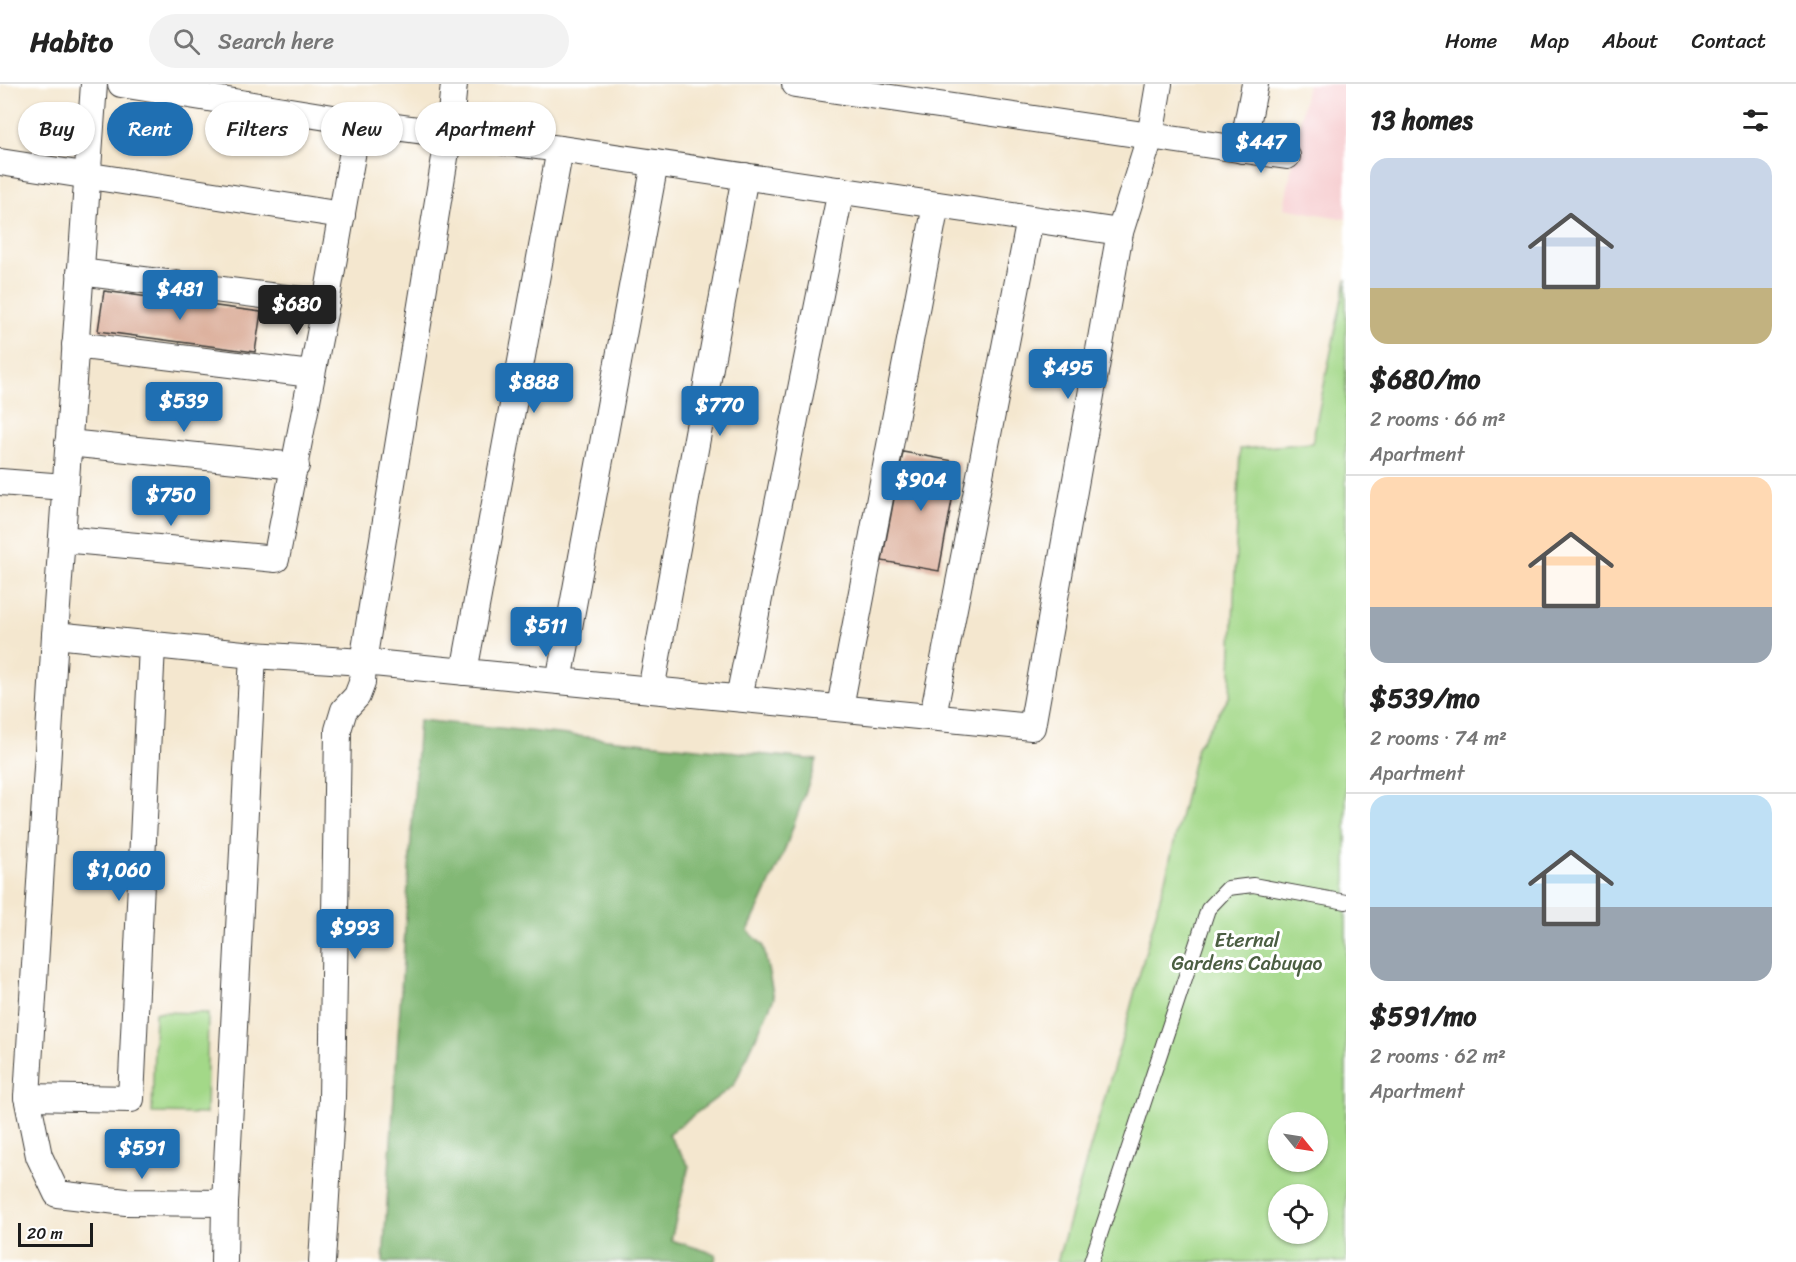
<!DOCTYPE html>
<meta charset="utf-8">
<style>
body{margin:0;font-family:Sriracha,sans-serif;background:#f2f2f2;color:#222;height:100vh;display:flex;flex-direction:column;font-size:22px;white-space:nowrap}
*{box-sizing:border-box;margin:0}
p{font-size:20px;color:#767676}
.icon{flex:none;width:33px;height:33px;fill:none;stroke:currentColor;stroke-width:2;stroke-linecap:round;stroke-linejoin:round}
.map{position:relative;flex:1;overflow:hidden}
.sheet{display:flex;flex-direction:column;background:#fff;width:450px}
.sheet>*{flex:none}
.hud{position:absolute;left:18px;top:18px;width:570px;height:54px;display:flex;gap:12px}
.needle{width:39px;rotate:120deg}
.tools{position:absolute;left:1268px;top:1028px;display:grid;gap:12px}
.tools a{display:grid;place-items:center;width:60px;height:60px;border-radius:50%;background:#fff;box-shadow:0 2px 4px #0004;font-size:30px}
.scale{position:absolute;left:18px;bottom:15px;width:75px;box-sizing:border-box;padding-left:6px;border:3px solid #1c1c1c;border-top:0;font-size:16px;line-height:21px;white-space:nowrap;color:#1c1c1c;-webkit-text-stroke:4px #fff;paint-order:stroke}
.price{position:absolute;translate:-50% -51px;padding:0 14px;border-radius:6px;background:#1f6fb2;color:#fff;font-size:20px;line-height:39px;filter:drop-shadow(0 2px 3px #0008)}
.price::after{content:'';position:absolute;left:50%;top:36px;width:18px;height:14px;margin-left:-9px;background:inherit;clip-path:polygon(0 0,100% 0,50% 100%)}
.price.active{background:#222;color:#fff}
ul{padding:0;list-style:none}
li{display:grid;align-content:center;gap:12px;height:318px;padding:0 24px}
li+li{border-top:2px solid #e0e0e0}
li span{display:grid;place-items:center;height:186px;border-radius:18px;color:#555}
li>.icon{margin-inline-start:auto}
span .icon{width:108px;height:108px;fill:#fffc;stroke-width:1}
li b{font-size:26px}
h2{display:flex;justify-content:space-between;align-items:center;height:72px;padding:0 24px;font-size:26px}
.pill{padding:0 21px;border-radius:27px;background:#fff;box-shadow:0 2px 4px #0004;font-size:21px;line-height:54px}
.pill.active{background:#1f6fb2;color:#fff}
header{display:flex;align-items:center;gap:36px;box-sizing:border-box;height:84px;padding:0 30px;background:#fff;border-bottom:2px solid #e0e0e0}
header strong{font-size:28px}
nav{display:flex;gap:33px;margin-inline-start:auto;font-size:21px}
.search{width:420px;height:54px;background:#f2f2f2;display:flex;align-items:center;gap:15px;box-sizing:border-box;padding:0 21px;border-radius:33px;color:#767676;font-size:22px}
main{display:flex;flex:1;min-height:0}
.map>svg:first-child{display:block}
.built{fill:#f7cfd1}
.green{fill:#a3d888;stroke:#607a52;stroke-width:1.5;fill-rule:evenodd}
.forest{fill:#82b874;stroke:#4f6a48;stroke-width:1.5}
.building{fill:#daab96}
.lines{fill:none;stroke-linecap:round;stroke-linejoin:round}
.service-casing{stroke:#3c3a37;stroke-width:16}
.minor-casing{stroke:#3c3a37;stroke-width:28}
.service{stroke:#fff;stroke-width:14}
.minor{stroke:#fff;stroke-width:26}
.labels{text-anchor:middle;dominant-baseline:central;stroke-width:6;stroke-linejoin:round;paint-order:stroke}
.park-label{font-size:20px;fill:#4b5e42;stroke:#fff}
</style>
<header>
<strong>Habito</strong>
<div class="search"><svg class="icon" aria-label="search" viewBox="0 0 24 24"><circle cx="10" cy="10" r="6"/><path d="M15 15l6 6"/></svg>Search here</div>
<nav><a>Home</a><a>Map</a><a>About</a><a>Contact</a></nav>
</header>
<main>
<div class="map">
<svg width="1346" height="1178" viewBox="0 0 1346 1178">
<rect width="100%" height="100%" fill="#fff"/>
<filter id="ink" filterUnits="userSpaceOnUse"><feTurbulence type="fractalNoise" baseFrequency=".0167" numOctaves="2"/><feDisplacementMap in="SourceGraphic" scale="12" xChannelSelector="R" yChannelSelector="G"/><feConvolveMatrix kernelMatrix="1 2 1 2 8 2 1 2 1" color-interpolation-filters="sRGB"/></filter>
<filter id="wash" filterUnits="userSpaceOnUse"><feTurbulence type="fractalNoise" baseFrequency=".008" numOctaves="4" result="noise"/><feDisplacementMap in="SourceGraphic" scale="24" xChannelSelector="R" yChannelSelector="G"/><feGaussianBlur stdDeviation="1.35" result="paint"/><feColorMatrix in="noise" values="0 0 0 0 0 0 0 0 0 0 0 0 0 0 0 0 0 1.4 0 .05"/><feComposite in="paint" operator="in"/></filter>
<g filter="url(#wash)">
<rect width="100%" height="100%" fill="#f4e7cf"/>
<polygon class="built" points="1307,0 1346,0 1346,135 1284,124"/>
<g class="green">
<path d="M1346,195V1178H1057L1125,944L1168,784L1197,663L1230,612L1240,365L1312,359ZM1278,1038H1317V1077H1278ZM1278,1110H1317V1149H1278Z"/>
<polygon points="155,928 208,929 206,1030 152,1029"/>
</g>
<polygon class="forest" points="419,636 817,676 784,768 748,847 763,861 774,914 734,1001 668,1050 689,1082 671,1156 716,1170 715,1178 383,1178"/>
<g id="blocks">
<g class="building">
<polygon points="104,207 261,228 255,268 98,247"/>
<polygon points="903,368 959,378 939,487 882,477"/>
</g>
</g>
</g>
<g filter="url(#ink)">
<use href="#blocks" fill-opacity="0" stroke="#3c3a37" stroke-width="1.5"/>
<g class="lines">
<defs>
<polyline id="service" points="1091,1178 1208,825 1228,804 1253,801 1346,818"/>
<g id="minor">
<polyline points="94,0 55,551 27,1013 39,1072 57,1110 126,1118 225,1119"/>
<polyline points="121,0 358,38 560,65 1120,148"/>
<polyline points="795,0 1287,72"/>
<polyline points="1242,66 1255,0"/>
<polyline points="0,78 342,131"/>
<polyline points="80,188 326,219"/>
<polyline points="75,261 311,290"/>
<polyline points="68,359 296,382"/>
<polyline points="0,398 65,403"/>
<polyline points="62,455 276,475 326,219 358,38"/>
<polyline points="55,551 253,571 363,578 1032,643 1120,148 1150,53 1159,0"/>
<polyline points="464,588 560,65"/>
<polyline points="559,597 655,79"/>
<polyline points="651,606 745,92"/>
<polyline points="739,614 841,106"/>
<polyline points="840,623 936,121"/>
<polyline points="933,632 1030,135"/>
<polyline points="27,1013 131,1015 152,561"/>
<polyline points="224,1178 225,1119 253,571"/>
<polyline points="322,1178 332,1014 338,646 344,626 357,612 362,599 363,578 449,49 454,0"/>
</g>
</defs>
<use href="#service" class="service-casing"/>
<use href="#minor" class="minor-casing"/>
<use href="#service" class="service"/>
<use href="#minor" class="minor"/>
</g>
</g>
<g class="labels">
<g class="park-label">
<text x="1247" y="856">Eternal<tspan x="1247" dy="23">Gardens Cabuyao</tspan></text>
</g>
</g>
</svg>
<div class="tools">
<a><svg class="needle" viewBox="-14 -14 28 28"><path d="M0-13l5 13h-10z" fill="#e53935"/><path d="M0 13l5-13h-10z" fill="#767676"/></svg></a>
<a><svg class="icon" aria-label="locate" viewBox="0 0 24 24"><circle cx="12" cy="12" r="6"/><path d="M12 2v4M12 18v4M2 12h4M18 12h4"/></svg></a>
</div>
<div class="scale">20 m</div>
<b class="price" style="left:1261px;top:90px">$447</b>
<b class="price" style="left:180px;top:237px">$481</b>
<b class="price active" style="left:297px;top:252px">$680</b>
<b class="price" style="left:1068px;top:316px">$495</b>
<b class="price" style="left:534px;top:330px">$888</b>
<b class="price" style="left:184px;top:349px">$539</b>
<b class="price" style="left:720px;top:353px">$770</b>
<b class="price" style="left:921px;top:428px">$904</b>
<b class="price" style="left:171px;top:443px">$750</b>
<b class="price" style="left:546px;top:574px">$511</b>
<b class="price" style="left:119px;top:818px">$1,060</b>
<b class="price" style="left:355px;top:876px">$993</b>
<b class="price" style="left:142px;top:1096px">$591</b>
<div class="hud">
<a class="pill">Buy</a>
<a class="pill active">Rent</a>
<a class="pill">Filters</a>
<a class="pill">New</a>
<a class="pill">Apartment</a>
</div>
</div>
<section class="sheet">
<h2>13 homes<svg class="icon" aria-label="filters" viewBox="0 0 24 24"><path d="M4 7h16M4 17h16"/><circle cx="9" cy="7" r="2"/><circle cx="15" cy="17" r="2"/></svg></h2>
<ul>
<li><span style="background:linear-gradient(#c9d6e8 70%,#c2b280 0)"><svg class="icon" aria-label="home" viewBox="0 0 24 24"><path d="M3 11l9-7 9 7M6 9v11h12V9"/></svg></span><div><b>$680/mo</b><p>2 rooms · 66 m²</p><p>Apartment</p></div></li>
<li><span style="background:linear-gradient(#ffd9b3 70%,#9aa5b1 0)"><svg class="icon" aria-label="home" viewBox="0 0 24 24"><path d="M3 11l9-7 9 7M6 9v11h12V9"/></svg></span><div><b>$539/mo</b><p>2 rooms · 74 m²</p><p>Apartment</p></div></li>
<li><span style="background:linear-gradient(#bfe0f5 60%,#9aa5b1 0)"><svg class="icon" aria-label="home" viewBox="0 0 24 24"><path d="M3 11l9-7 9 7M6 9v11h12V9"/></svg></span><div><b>$591/mo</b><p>2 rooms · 62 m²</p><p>Apartment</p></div></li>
</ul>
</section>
</main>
